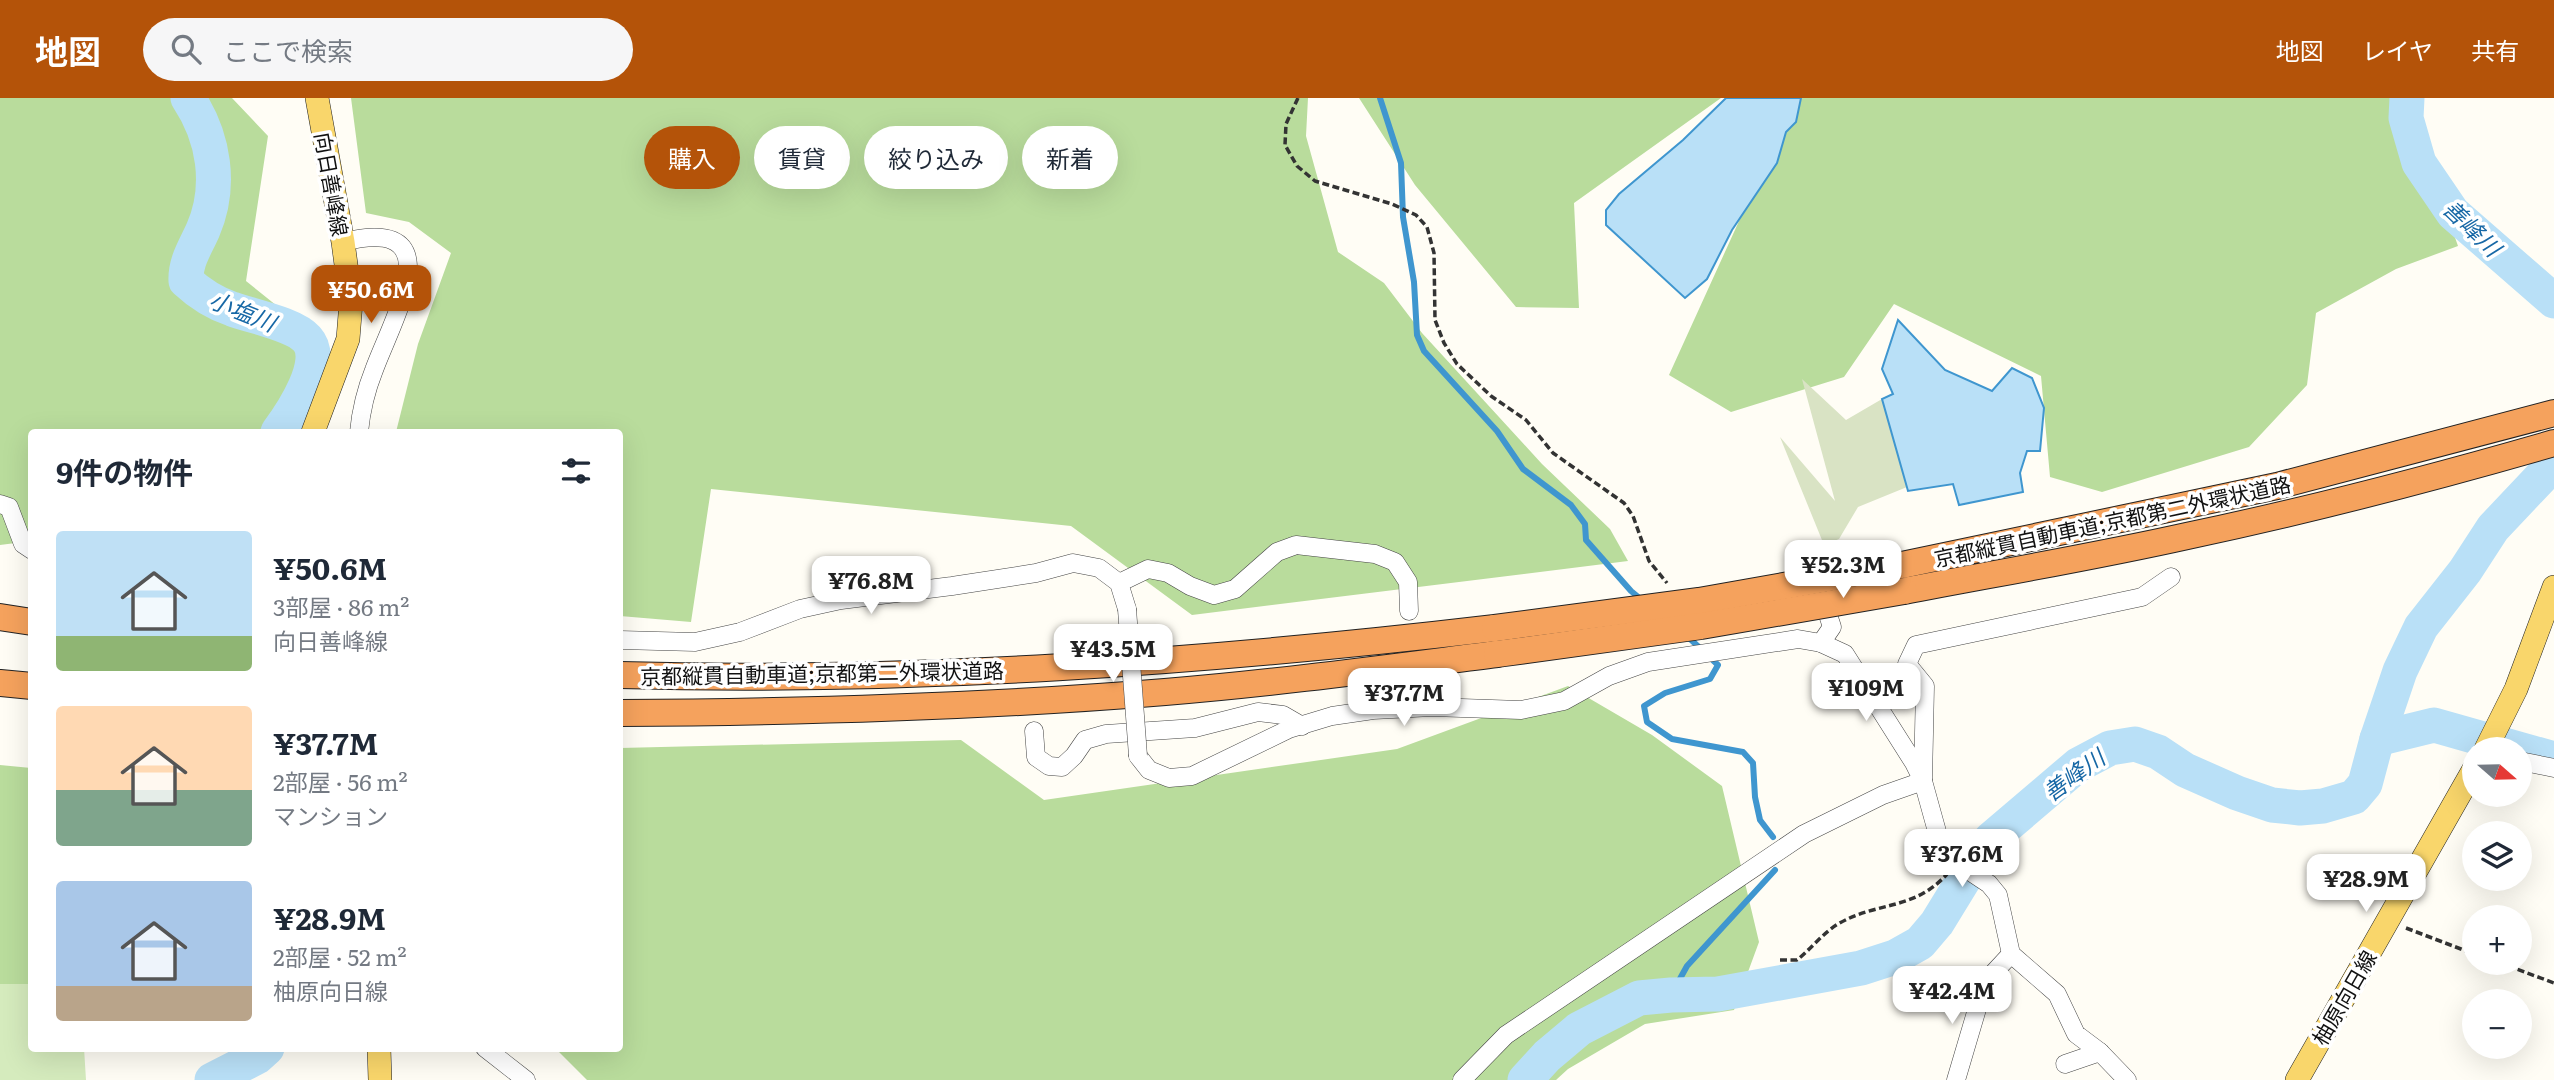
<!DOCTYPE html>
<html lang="ja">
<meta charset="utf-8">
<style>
body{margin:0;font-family:Literata,"Noto Sans JP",serif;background:#f6f6f7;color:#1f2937;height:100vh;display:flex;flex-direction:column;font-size:26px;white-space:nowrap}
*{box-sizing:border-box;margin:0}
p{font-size:23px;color:#747a83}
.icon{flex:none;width:38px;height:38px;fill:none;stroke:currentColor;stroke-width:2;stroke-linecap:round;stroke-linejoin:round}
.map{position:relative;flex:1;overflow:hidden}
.side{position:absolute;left:28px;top:331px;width:595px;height:623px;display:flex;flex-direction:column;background:#fff;border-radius:7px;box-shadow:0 7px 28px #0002}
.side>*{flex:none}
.hud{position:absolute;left:644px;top:28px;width:665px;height:63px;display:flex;gap:14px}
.needle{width:46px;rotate:110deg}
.fabs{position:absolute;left:2462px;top:639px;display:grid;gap:14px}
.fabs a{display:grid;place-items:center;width:70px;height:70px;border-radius:50%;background:#fff;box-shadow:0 7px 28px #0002;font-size:35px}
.price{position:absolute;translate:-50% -60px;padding:0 16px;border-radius:14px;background:#fff;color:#222;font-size:23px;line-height:46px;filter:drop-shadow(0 2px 4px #0008)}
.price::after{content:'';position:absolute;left:50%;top:42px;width:21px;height:16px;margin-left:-10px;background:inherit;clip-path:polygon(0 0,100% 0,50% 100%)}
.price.current{background:#b45309;color:#fff}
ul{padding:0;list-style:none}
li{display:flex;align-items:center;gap:21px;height:175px;padding:0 28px}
li span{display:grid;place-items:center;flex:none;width:196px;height:140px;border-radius:7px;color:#555}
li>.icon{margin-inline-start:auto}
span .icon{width:84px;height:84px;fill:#fffc;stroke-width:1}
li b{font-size:30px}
h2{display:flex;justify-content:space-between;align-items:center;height:84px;padding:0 28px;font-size:30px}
.pill{padding:0 24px;border-radius:32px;background:#fff;box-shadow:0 7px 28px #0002;font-size:24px;line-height:63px}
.pill.current{background:#b45309;color:#fff}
header{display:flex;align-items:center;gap:42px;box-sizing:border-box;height:98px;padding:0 35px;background:#b45309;color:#fff}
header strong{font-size:33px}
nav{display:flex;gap:38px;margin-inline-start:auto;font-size:24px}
.search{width:490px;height:63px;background:#f6f6f7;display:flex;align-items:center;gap:18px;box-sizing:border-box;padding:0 24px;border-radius:38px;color:#747a83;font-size:26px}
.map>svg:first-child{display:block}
.green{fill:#d5ebbd}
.forest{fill:#b9dc9c}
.cemetery{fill:#d9e3c4}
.water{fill:#b9e0f7;stroke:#3f96cf;stroke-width:2}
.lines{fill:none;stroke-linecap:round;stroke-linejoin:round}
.stream{stroke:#3f96cf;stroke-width:6}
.river{stroke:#b9e0f7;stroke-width:35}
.minor-casing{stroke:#444;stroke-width:19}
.major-casing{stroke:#222;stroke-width:24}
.highway-casing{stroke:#222;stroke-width:28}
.path{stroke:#333;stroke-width:3.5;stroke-dasharray:7 3.5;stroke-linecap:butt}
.minor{stroke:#fff;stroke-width:18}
.major{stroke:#f9d66b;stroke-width:23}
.highway{stroke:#f5a25d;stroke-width:26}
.minor-bridge-casing{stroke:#444;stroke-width:19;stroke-linecap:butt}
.highway-bridge-casing{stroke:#222;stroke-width:28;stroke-linecap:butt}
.minor-bridge{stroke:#fff;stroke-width:18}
.highway-bridge{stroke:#f5a25d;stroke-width:26}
.labels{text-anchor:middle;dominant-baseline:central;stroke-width:7;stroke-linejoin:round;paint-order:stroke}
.street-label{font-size:21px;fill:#111;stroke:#fff}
.water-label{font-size:23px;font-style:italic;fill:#1768a6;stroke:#fff}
</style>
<header>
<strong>地図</strong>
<div class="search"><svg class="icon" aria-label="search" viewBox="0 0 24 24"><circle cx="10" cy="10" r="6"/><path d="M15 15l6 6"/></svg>ここで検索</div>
<nav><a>地図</a><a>レイヤ</a><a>共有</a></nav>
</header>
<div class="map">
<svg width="2554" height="982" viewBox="0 0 2554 982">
<rect width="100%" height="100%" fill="#fffdf5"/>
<polygon class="green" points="31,878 32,950 84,950 86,982 0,982 0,882"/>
<g class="forest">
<polygon points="0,0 232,0 268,38 246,183 327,248 298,334 32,334 31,443 0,447"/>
<polygon points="351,0 1308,0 1306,38 1338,154 1384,185 1422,235 1542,366 1610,431 1628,463 1192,517 1071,428 711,391 691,524 620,518 620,334 396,334 418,246 451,155 409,124 366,115"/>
<polygon points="1359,0 1721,0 1574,105 1579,210 1516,209 1415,87"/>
<polygon points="1795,0 2406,0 2458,148 2396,171 2316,215 2307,287 2249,349 2102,394 2050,379 2041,278 1894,206 1844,279 1731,314 1669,277"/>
<polygon points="1568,588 1652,637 1722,688 1759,844 1734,912 1645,926 1568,971 1556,982 587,982 555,950 620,950 620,650 961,642 1044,702 1397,651"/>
<polygon points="0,667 31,670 31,886 0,886"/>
</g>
<polygon class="cemetery" points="1802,281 1846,322 1882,301 1907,389 1858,409 1839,441 1824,447 1780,339 1835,403"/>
<g class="water">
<polygon points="1726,0 1801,0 1796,24 1786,34 1777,65 1732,132 1707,181 1685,200 1606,127 1606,112 1619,96 1683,42"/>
<polygon points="1898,222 1945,272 1992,293 2012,270 2032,280 2044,310 2040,353 2027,353 2020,375 2023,394 1959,407 1953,386 1908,393 1882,301 1893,296 1882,271"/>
</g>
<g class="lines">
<g class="stream">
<polyline points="1380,0 1401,65 1403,119 1414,184 1417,237 1424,253 1497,333 1523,371 1571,407 1585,426 1586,442 1631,493 1643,503"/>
<polyline points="1687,538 1718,567 1710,581 1665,595 1644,608 1647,624 1672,641 1743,654 1753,665 1755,699 1760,722 1773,739"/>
<polyline points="1671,897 1687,868 1775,772"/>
</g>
<g class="river">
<path d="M188,0C214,39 222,88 203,132C195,150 185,164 186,183C200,196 214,205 232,211C251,218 294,226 307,241C327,263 292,315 278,334"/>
<polyline points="2407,0 2406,20 2419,65 2453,115 2554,203"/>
<polyline points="2377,641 2434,627 2554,661"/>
<polyline points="212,982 257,959 267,950"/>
<polyline points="1525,982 1547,958 1579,931 1639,900 1671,897 1718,896 1861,870 1895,859 1920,845 1937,825 1975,763 1991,741 2078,667 2110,650 2135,646 2158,654 2185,672 2237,695 2272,707 2300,710 2323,708 2354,699 2365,686 2377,641 2400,573 2421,529 2465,473 2493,430 2544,376 2554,361"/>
</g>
<defs>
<g id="minor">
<path d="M343,144C455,116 392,222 374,272C366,292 361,313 359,334"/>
<polyline points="0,406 9,409 23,446 32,452"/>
<polyline points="1807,453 1832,529 1821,545"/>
<polyline points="1119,485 1148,471 1168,475 1190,488 1214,497 1235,491 1277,454 1296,447 1375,456 1395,464 1408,484 1409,513"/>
<polyline points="620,542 695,544 740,534 800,511 841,502 952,488 1036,475 1073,465 1099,470 1119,485 1127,511"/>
<polyline points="1034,633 1036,659 1049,668 1062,669 1074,658 1085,642 1106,636 1195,630 1258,614 1283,617 1302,628"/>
<polyline points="1138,658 1149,672 1169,680 1192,678 1289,631 1332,618 1373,612 1432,609 1521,612 1564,603 1609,578 1648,564 1798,541 1821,545 1845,556 1914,665 1923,683 1941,748 1956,764 1989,786 1998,797 2011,856 2057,896 2076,936 2100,954 2127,982"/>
<polyline points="2520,663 2554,670"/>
<polyline points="485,950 526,982"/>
<polyline points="2065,966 2100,954"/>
<polyline points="1462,982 1506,937 1804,736 1883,697 1923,683 1925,588 1907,566 1916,547 2142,499 2171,479"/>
<polyline points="1956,982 1985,884 2011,856"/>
</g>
<g id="major">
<polyline points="313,334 348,241 351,204 343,144 317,0"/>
<polyline points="2486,651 2516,591 2554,489"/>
<polyline points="379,950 380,982"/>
<polyline points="2297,982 2474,671"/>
</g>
<g id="highway">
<polyline points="1902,467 2277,388 2554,315"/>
<path d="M1904,493C1998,475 2093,459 2187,438C2310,412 2433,380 2554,345"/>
<polyline points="0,519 32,524"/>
<path d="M620,577C912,585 1205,564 1495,530"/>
<polyline points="0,585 32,588"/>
<path d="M620,615C801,614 984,609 1165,594C1276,585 1386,570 1497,556"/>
</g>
</defs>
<use href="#minor" class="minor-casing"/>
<use href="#major" class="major-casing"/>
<use href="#highway" class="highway-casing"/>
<g class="path">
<polyline points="1298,0 1286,26 1285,47 1297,68 1315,83 1392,106 1416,117 1427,129 1434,155 1435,222 1444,245 1457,266 1491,298 1526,322 1553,355 1624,405 1633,418 1649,463 1667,485"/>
<polyline points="2406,830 2474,856"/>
<path d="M1780,862H1797C1811,851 1823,835 1838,826C1877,803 1914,813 1947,776"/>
<polyline points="2498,864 2554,885"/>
</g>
<use href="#minor" class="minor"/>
<use href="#major" class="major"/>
<use href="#highway" class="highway"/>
<defs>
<polyline id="minor-bridge" points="1127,511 1138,658"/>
<g id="highway-bridge">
<polyline points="1495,530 1699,503 1902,467"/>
<polyline points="1497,556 1701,528 1904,493"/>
</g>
</defs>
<use href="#minor-bridge" class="minor-bridge-casing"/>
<use href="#highway-bridge" class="highway-bridge-casing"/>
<use href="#minor-bridge" class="minor-bridge"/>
<use href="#highway-bridge" class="highway-bridge"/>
</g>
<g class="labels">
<g class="street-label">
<text transform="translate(333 86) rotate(80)">向日善峰線</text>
<text transform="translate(2112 422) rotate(-12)">京都縦貫自動車道;京都第二外環状道路</text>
<text transform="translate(822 574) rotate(-1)">京都縦貫自動車道;京都第二外環状道路</text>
<text transform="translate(2343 899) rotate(-60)">柚原向日線</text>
</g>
<g class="water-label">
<text transform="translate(2473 129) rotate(44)">善峰川</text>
<text transform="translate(243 212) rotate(22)">小塩川</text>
<text transform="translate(2073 676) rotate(-36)">善峰川</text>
</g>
</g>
</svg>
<div class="fabs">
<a><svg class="needle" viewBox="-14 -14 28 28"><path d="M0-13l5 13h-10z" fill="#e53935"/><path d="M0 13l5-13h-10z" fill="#747a83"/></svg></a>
<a><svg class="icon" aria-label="layers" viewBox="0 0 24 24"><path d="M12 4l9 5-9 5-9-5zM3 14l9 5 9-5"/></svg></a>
<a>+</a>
<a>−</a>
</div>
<b class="price current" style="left:371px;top:227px">¥50.6M</b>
<b class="price" style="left:1843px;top:502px">¥52.3M</b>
<b class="price" style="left:871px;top:518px">¥76.8M</b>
<b class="price" style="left:1113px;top:586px">¥43.5M</b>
<b class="price" style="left:1866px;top:625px">¥109M</b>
<b class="price" style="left:1404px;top:630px">¥37.7M</b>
<b class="price" style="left:1962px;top:791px">¥37.6M</b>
<b class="price" style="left:2366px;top:816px">¥28.9M</b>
<b class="price" style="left:1952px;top:928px">¥42.4M</b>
<div class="hud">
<a class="pill current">購入</a>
<a class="pill">賃貸</a>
<a class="pill">絞り込み</a>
<a class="pill">新着</a>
</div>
<section class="side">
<h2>9件の物件<svg class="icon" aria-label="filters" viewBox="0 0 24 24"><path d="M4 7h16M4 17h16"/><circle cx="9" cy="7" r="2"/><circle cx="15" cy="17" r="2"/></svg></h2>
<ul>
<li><span style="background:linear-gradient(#bfe0f5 75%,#8fb573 0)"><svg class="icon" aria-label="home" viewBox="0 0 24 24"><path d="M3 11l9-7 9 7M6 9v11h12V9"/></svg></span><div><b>¥50.6M</b><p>3部屋 · 86 m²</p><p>向日善峰線</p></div></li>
<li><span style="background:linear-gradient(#ffd9b3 60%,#7fa58c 0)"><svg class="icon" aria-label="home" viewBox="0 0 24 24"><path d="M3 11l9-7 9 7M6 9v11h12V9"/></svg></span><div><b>¥37.7M</b><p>2部屋 · 56 m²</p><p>マンション</p></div></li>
<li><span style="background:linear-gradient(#a9c7e8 75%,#b9a48a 0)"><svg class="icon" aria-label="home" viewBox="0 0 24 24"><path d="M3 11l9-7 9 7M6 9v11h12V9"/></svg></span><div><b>¥28.9M</b><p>2部屋 · 52 m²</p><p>柚原向日線</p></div></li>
</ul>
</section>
</div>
